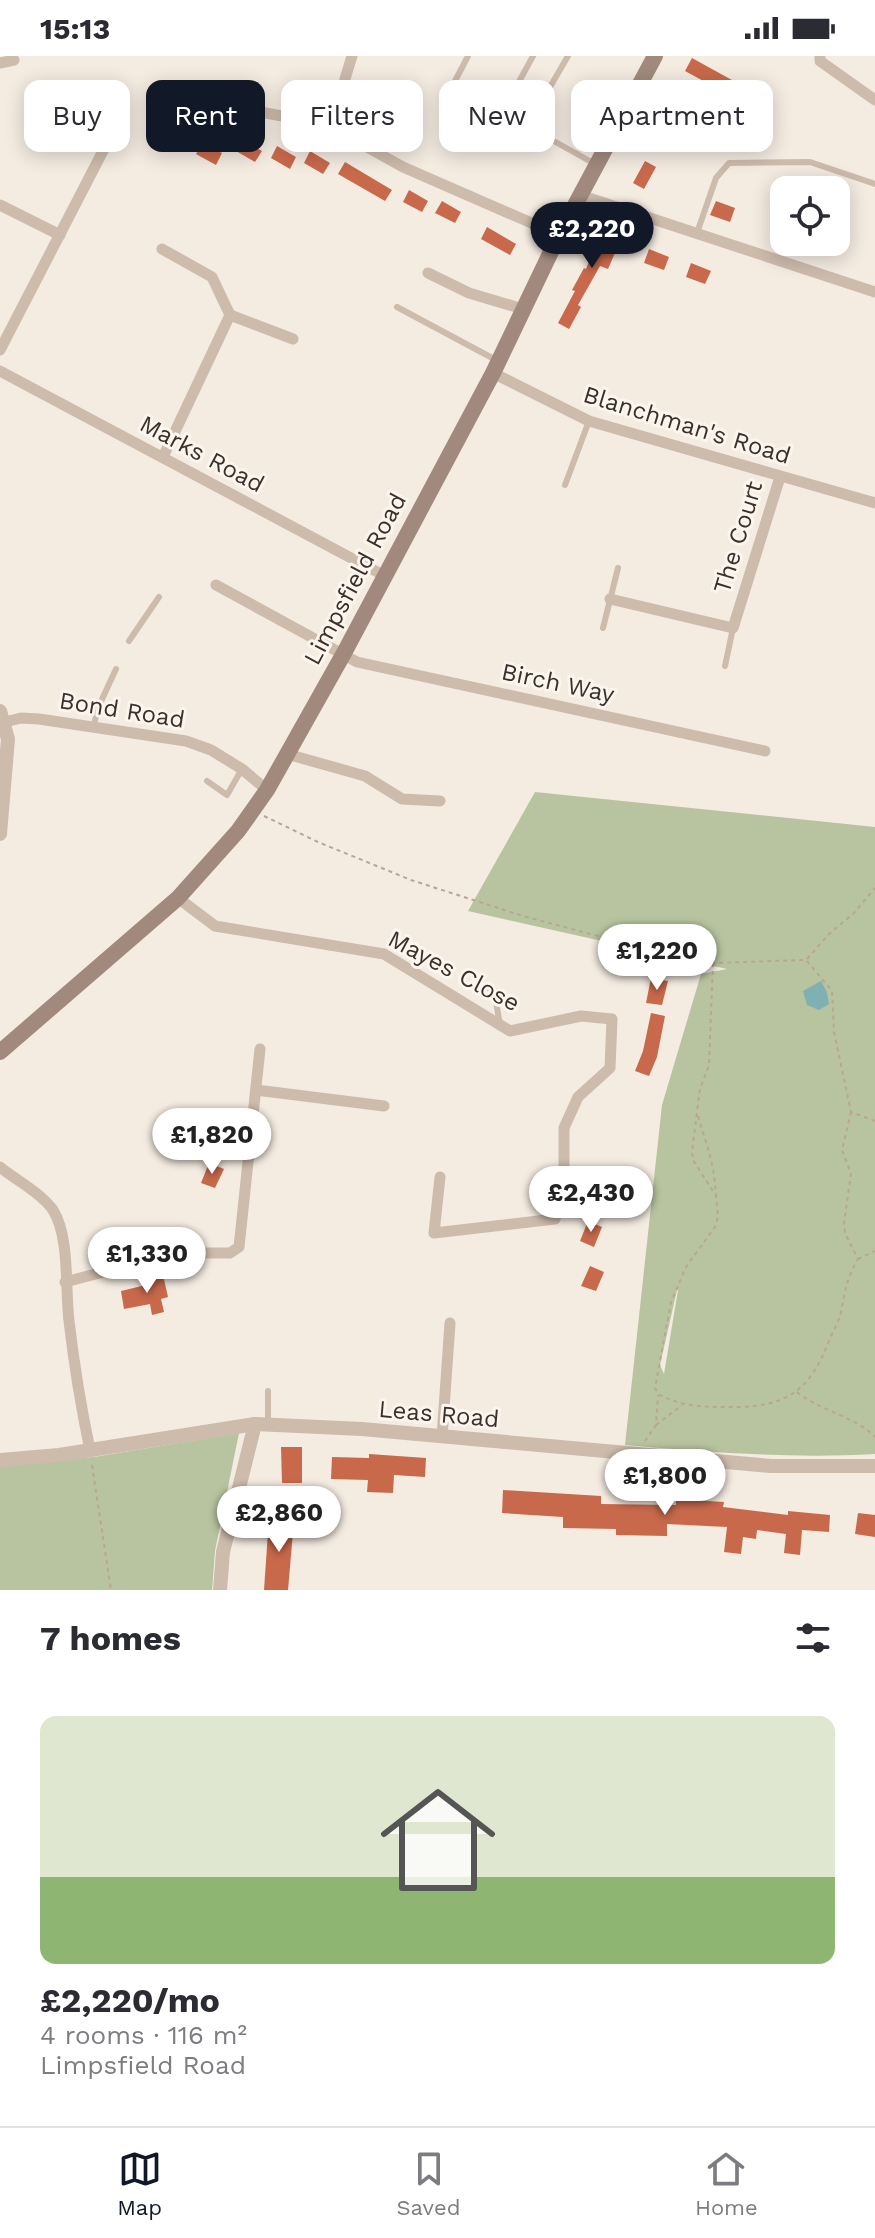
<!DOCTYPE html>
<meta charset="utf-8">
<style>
body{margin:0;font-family:"Work Sans",sans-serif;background:#f7f7f7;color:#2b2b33;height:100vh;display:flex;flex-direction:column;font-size:30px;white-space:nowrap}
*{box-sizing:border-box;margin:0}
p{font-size:26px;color:#7c7c81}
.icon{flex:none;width:44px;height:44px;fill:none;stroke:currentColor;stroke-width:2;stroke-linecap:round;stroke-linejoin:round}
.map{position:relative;height:1534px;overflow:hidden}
.details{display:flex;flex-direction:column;background:#fff;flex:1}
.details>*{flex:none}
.top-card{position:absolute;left:24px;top:24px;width:828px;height:72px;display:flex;gap:16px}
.fabs{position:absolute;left:770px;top:120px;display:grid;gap:16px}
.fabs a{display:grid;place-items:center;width:80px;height:80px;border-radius:16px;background:#fff;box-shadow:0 4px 20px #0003;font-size:40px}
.price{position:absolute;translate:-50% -68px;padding:0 18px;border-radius:28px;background:#fff;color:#222;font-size:26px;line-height:52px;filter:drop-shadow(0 2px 4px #0008)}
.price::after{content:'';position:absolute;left:50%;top:48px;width:24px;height:18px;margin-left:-12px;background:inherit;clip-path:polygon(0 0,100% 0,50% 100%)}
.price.on{background:#111827;color:#fff}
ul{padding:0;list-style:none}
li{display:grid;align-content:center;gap:16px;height:424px;padding:0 40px}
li+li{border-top:2px solid #e1e1e2}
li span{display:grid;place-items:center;height:248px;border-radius:16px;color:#555}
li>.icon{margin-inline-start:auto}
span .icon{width:144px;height:144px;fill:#fffc;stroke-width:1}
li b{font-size:34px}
h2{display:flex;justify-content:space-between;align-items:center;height:96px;padding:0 40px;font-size:34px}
.pill{padding:0 28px;border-radius:16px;background:#fff;box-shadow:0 4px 20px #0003;font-size:28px;line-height:72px}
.pill.on{background:#111827;color:#fff}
.status{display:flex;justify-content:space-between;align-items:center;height:56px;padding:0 40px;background:#fff;direction:ltr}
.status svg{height:22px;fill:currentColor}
.tabs{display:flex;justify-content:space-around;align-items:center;height:112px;border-top:2px solid #e1e1e2;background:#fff;font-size:22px;color:#7c7c81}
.tabs a{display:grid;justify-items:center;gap:4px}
.tabs .on{color:#111827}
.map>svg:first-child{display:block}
.green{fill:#b8c4a0;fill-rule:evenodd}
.water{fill:#7fb0b2}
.building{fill:#c8694b}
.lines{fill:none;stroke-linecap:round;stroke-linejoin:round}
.path{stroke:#b9a596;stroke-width:2;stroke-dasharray:4 4;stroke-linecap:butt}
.service{stroke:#cdbbac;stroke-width:6}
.minor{stroke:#cdbbac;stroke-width:11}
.tertiary{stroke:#cdbbac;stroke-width:14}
.secondary{stroke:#a18a7d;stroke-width:16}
.labels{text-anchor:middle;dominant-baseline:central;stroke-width:6;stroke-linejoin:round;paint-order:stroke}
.street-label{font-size:24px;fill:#3b302b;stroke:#fbf5ee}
</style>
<div class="status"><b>15:13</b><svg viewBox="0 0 49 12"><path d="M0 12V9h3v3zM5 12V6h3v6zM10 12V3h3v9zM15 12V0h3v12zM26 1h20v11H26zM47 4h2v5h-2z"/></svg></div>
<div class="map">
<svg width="875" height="1534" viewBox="0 0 875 1534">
<rect width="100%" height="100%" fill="#f4ebe1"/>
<g class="green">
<path d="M535,736L875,771V1398C791,1403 709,1396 625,1389L662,1049L701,918L727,913L468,855ZM677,1234H678L664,1318L660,1309Z"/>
<polygon points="239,1377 215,1495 212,1534 0,1534 0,1409 94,1401"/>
</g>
<polygon class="water" points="821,925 827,936 829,948 819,954 807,949 803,935"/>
<g class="building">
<polygon points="692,2 750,34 742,46 685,15"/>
<polygon points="672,39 729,71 721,84 666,52"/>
<polygon points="242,84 262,95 255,106 236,95"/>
<polygon points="203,86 222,97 216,109 196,98"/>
<polygon points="277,90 296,101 290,113 271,102"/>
<polygon points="310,95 330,107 323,118 304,107"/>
<polygon points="645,105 656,111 644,133 633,127"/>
<polygon points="345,106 392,134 385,145 338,118"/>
<polygon points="409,134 428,145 422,156 403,146"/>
<polygon points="442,145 461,156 455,167 435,157"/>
<polygon points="716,145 735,152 730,166 710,159"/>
<polygon points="604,168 624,176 608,213 600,210 578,249 581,251 569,273 558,267 575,235 572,234 584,212 586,213"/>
<polygon points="487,171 516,188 510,199 481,183"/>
<polygon points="649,193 669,201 664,214 644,207"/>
<polygon points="691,207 711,215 705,228 686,221"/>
<polygon points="651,922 668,925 662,949 646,947"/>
<polygon points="651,957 665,960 657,1001 649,1020 635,1015 643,995"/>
<polygon points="209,1107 224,1113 215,1132 201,1127"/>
<polygon points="588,1165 602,1171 594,1191 580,1185"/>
<polygon points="590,1210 604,1216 596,1235 581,1230"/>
<polygon points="163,1219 168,1241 161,1243 164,1256 152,1259 150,1248 124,1253 121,1235 146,1229 144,1223"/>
<polygon points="281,1391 302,1391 302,1427 282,1427"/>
<polygon points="369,1398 426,1402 425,1421 394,1419 393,1437 367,1436 368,1424 331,1423 332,1401 369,1402"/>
<polygon points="503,1434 601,1440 601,1448 676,1449 676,1443 724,1446 723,1451 788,1459 788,1455 830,1459 829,1476 802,1474 800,1499 784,1497 786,1478 757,1474 756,1483 743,1481 741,1498 724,1496 727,1471 667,1468 667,1480 616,1479 616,1473 563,1472 563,1461 502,1457"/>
<polygon points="858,1457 875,1459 875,1481 855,1478"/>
<polygon points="269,1462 294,1464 288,1534 264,1534"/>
</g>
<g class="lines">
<g class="path">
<polyline points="264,760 318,786 411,824 523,860 632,889 713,907 806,904 832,935 834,976 851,1056 875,1065"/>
<polyline points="807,903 828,879 854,857 875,832"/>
<path d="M713,907L709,1009L700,1033L692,1095L693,1104L716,1140L718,1160L715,1171L686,1211L671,1246L655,1332L658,1338C683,1352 709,1351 737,1351C789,1350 810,1333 829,1285C833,1275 839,1266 841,1256C846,1232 845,1227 858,1203L845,1177L844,1166L851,1118L842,1094L851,1056"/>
<path d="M698,1060C707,1091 714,1105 716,1139"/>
<polyline points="858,1203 875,1195"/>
<path d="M797,1336C820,1355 855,1360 875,1381"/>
<polyline points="656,1369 682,1349"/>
<polyline points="645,1385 656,1369 658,1339"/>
<polyline points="92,1409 111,1534"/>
</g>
<g class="service">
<polyline points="468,0 455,25 459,32 595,108"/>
<polyline points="503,55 533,0"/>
<polyline points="528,69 568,0"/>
<polyline points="697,177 716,122 729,107 810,106 875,128"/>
<polyline points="397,251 496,304"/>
<polyline points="565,429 589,365"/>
<polyline points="603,572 618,512"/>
<polyline points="129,585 159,541"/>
<polyline points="725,610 733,572"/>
<polyline points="94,669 98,652 116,613"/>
<polyline points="207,725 227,739 242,713"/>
<polyline points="479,929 494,934 500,969"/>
<polyline points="268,1369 268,1335"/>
</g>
<g class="minor">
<polyline points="352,0 345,23 344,47 352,71 367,91 403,111 559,179"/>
<polyline points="820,0 820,5 875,44"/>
<polyline points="0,7 14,4"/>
<polyline points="232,51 282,60 321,59 344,47"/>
<polyline points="580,139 875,236"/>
<polyline points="0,149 60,179"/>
<polyline points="162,193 212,221 230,259 163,401"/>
<polyline points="428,217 469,237 523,253"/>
<polyline points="230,259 293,283"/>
<polyline points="0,294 104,93"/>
<polyline points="0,315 383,519"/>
<polyline points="493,317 589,365 875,447"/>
<polyline points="216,529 357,606 765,695"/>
<polyline points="610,543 733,572 780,421"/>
<polyline points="5,666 21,662 39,663 186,685 211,694 242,713 267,734"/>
<polyline points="287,698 365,720 402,743 440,745"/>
<polyline points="178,842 215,870 384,898 510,975 581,960 612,963 610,1012 578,1041 564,1072 564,1113 555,1163 434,1177 440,1121"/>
<polyline points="256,1034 384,1050"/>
<path d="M0,1111C16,1124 41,1137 53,1154C70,1181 65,1233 69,1265C74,1308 81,1351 90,1394"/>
<polyline points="65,1226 176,1197 230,1197 239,1191 260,993"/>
<polyline points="442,1381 450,1267"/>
</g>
<g class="tertiary">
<polyline points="0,655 8,683 0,778"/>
<polyline points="0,1404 59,1399 255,1368 362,1373 771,1410 875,1410"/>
<polyline points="220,1534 223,1496 255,1368"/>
</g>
<polyline class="secondary" points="0,996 178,842 238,775 267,734 344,597 493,317 559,179 655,0"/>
</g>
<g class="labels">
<g class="street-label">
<text transform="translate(687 369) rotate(17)">Blanchman's Road</text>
<text transform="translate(202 398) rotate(28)">Marks Road</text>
<text transform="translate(738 481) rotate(-73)">The Court</text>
<text transform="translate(355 523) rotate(-62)">Limpsfield Road</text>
<text transform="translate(558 627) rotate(12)">Birch Way</text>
<text transform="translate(122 654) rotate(9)">Bond Road</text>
<text transform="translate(454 915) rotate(28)">Mayes Close</text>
<text transform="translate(439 1358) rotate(5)">Leas Road</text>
</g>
</g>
</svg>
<div class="fabs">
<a><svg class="icon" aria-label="locate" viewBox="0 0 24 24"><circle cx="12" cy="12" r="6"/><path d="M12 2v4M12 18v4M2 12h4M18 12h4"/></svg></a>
</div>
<b class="price on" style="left:592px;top:214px">£2,220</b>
<b class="price" style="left:657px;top:936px">£1,220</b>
<b class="price" style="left:212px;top:1120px">£1,820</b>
<b class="price" style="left:591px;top:1178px">£2,430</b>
<b class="price" style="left:147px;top:1239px">£1,330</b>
<b class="price" style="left:665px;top:1461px">£1,800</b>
<b class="price" style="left:279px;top:1498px">£2,860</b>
<div class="top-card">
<a class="pill">Buy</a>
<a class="pill on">Rent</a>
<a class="pill">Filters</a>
<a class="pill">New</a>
<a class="pill">Apartment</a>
</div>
</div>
<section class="details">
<h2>7 homes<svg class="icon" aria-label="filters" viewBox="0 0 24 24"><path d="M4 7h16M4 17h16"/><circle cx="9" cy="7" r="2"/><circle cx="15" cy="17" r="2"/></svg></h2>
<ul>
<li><span style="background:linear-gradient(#dfe7d0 65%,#8fb573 0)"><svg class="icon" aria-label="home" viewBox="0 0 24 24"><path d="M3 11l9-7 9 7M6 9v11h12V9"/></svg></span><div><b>£2,220/mo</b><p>4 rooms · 116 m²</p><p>Limpsfield Road</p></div></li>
</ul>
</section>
<nav class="tabs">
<a class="on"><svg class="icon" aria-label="map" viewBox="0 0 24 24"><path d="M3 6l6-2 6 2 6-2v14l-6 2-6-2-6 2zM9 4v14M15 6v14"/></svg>Map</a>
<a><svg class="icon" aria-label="saved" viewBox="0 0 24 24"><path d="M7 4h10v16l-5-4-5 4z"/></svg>Saved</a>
<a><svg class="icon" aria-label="home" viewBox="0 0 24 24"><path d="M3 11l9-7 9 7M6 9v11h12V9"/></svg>Home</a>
</nav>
